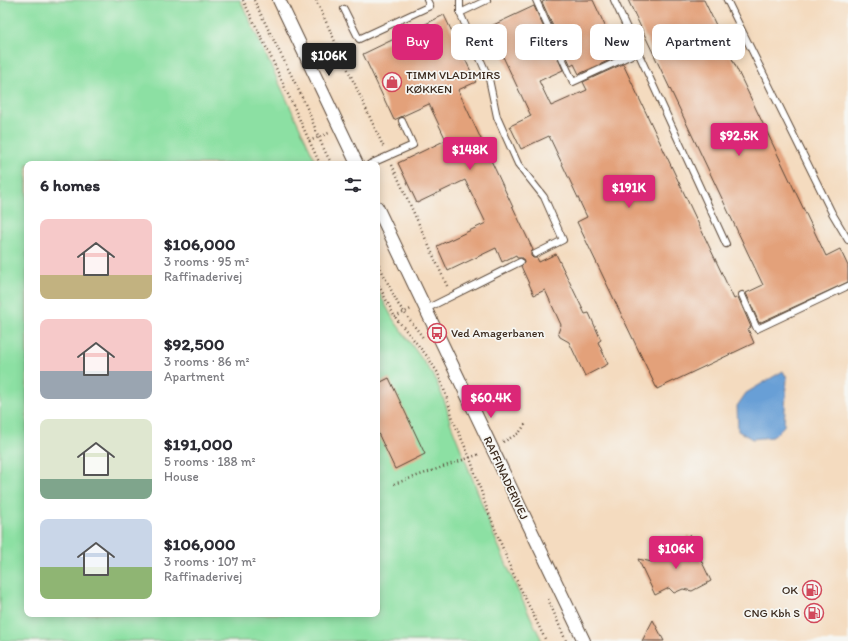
<!DOCTYPE html>
<meta charset="utf-8">
<style>
body{margin:0;font-family:Itim,sans-serif;background:#f7f7f7;color:#2b2b33;height:100vh;display:flex;flex-direction:column;font-size:15px;white-space:nowrap}
*{box-sizing:border-box;margin:0}
p{font-size:13px;color:#7c7c81}
.icon{flex:none;width:22px;height:22px;fill:none;stroke:currentColor;stroke-width:2;stroke-linecap:round;stroke-linejoin:round}
.map{position:relative;flex:1;overflow:hidden}
.panel{position:absolute;left:24px;top:161px;width:356px;height:456px;display:flex;flex-direction:column;background:#fff;border-radius:8px;box-shadow:0 2px 10px #0003}
.panel>*{flex:none}
.guide{position:absolute;left:392px;top:24px;width:380px;height:36px;display:flex;gap:8px}
.price{position:absolute;translate:-50% -34px;padding:0 9px;border-radius:4px;background:#db2777;color:#fff;font-size:13px;line-height:26px;filter:drop-shadow(0 1px 2px #0008)}
.price::after{content:'';position:absolute;left:50%;top:24px;width:12px;height:9px;margin-left:-6px;background:inherit;clip-path:polygon(0 0,100% 0,50% 100%)}
.price.selected{background:#222;color:#fff}
ul{padding:0;list-style:none}
li{display:flex;align-items:center;gap:12px;height:100px;padding:0 16px}
li span{display:grid;place-items:center;flex:none;width:112px;height:80px;border-radius:8px;color:#555}
li>.icon{margin-inline-start:auto}
span .icon{width:48px;height:48px;fill:#fffc;stroke-width:1}
li b{font-size:17px}
h2{display:flex;justify-content:space-between;align-items:center;height:48px;padding:0 16px;font-size:17px}
.pill{padding:0 14px;border-radius:8px;background:#fff;box-shadow:0 2px 10px #0003;font-size:14px;line-height:36px}
.pill.selected{background:#db2777;color:#fff}
.map>svg:first-child{display:block}
.green{fill:#8ce0a3;stroke:#648560}
.water{fill:#689fd6;stroke:#52647a}
.building{fill:#e3a17a}
.lines{fill:none;stroke-linecap:round;stroke-linejoin:round}
.service-casing{stroke:#574536;stroke-width:8}
.minor-casing{stroke:#574536;stroke-width:14}
.path{stroke:#574536;stroke-width:2.5;stroke-dasharray:1 3;stroke-linecap:butt}
.service{stroke:#fff;stroke-width:6}
.minor{stroke:#fff;stroke-width:12}
.labels{text-anchor:middle;dominant-baseline:central;stroke-width:3.5;stroke-linejoin:round;paint-order:stroke}
.poi-label{font-size:12px;fill:#3b2a1e;stroke:#f6f6f2;text-anchor:start}
.street-label{font-size:12px;fill:#3b2a1e;stroke:#f6f6f2}
</style>
<div class="map">
<svg width="848" height="641" viewBox="0 0 848 641">
<rect width="100%" height="100%" fill="#f6f6f2"/>
<filter id="ink" filterUnits="userSpaceOnUse"><feTurbulence type="fractalNoise" baseFrequency=".025" numOctaves="2"/><feDisplacementMap in="SourceGraphic" scale="8" xChannelSelector="R" yChannelSelector="G"/><feConvolveMatrix kernelMatrix="1 2 1 2 8 2 1 2 1" color-interpolation-filters="sRGB"/></filter>
<filter id="wash" filterUnits="userSpaceOnUse"><feTurbulence type="fractalNoise" baseFrequency=".012" numOctaves="4" result="noise"/><feDisplacementMap in="SourceGraphic" scale="16" xChannelSelector="R" yChannelSelector="G"/><feGaussianBlur stdDeviation="0.9" result="paint"/><feColorMatrix in="noise" values="0 0 0 0 0 0 0 0 0 0 0 0 0 0 0 0 0 1.4 0 .05"/><feComposite in="paint" operator="in"/></filter>
<g filter="url(#wash)">
<rect width="100%" height="100%" fill="#f4dbbf"/>
<polygon class="green" points="0,0 240,0 317,164 27,164 27,614 377,614 377,289 393,319 434,376 446,405 450,422 475,485 492,531 518,591 542,641 0,641"/>
<polygon class="water" points="783,371 787,378 784,426 773,437 752,439 738,431 737,406 746,393"/>
<g id="blocks">
<g class="building">
<polygon points="547,0 593,0 619,56 579,74 574,64 571,66 542,2"/>
<polygon points="628,0 704,0 826,256 840,249 848,266 848,282 759,323 746,293 763,285"/>
<polygon points="534,6 563,70 539,81 551,106 587,90 583,82 623,64 734,299 738,297 751,327 748,329 754,343 657,389 577,222 587,217 549,136 521,149 510,126 531,116 489,27"/>
<polygon points="444,15 476,82 458,90 533,250 531,252 531,256 533,258 537,258 539,262 556,254 585,314 589,313 601,340 598,342 608,364 585,376 569,342 560,337 558,333 561,325 545,290 534,295 521,266 524,263 523,258 517,258 516,255 502,262 496,248 448,271 437,246 486,223 465,180 417,203 398,163 446,140 429,104 394,120 363,54"/>
<polygon points="389,378 425,454 395,469 377,431 377,384"/>
<polygon points="689,535 711,581 692,591 683,589 674,593 669,588 655,595 638,559 652,562 657,553 667,555 672,546 681,548"/>
<polygon points="653,620 664,641 642,641"/>
</g>
</g>
</g>
<g filter="url(#ink)">
<use href="#blocks" fill-opacity="0" stroke="#574536" stroke-width="1"/>
<g class="lines">
<defs>
<g id="service">
<polyline points="460,0 460,13 489,79 497,117 518,164 544,197 563,240 535,254"/>
<polyline points="536,0 573,82 638,52"/>
<polyline points="614,0 726,244"/>
<polyline points="727,0 832,213 848,240"/>
<polyline points="344,9 359,39 430,6 427,0"/>
<polyline points="460,13 487,0"/>
<polyline points="370,164 413,145 402,121"/>
<polyline points="742,295 757,329 848,286"/>
<polyline points="426,309 520,262"/>
</g>
<g id="minor">
<polyline points="279,0 357,164"/>
<polyline points="377,207 584,641"/>
</g>
</defs>
<use href="#service" class="service-casing"/>
<use href="#minor" class="minor-casing"/>
<g class="path">
<polyline points="243,0 270,55 320,164"/>
<path d="M254,0C271,36 290,71 307,108C315,127 321,146 332,164"/>
<polyline points="316,0 384,148"/>
<polyline points="309,141 329,133"/>
<polyline points="392,165 448,288"/>
<polyline points="377,261 398,304 424,339"/>
<polyline points="377,282 395,317 427,356 438,373 446,395 454,422 470,458 486,506 511,569 546,641"/>
<polyline points="395,317 411,309"/>
<polyline points="503,442 519,433 527,422"/>
<polyline points="394,484 480,454"/>
<polyline points="548,599 566,641"/>
</g>
<use href="#service" class="service"/>
<use href="#minor" class="minor"/>
</g>
</g>
<defs>
<symbol id="shop-ring" viewBox="-11 -11 22 22"><circle r="9.5" fill="#f6f6f2" stroke="#d1495b" stroke-width="1.5"/><path d="M-5-2.5h2.3a2.7 3.5 0 0 1 5.4 0H5L5.5 6h-11ZM-1.5-2.5h3a1.5 2.3 0 0 0-3 0Z" fill="#d1495b"/></symbol>
<symbol id="bus-ring" viewBox="-11 -11 22 22"><circle r="9.5" fill="#f6f6f2" stroke="#d1495b" stroke-width="1.5"/><path d="M-5-6H5V4H4V6H2V4H-2V6H-4V4H-5ZM-3.5-4V0h7V-4ZM-3.5 1.2v1.5H-2V1.2ZM2 1.2v1.5H3.5V1.2Z" fill="#d1495b"/></symbol>
<symbol id="fuel-ring" viewBox="-11 -11 22 22"><circle r="9.5" fill="#f6f6f2" stroke="#d1495b" stroke-width="1.5"/><path d="M-5.5-6h7V0h2V4h1.3V-2.5L3-4.5l.8-.8L6-3V5H2.5V1h-1V6h-7ZM-4.2-4.7v3.2H.2V-4.7Z" fill="#d1495b"/></symbol>
</defs>
<g fill-rule="evenodd">
<use href="#shop-ring" x="381" y="71" width="22" height="22"/>
<use href="#bus-ring" x="426" y="322" width="22" height="22"/>
<use href="#fuel-ring" x="801" y="579" width="22" height="22"/>
<use href="#fuel-ring" x="803" y="602" width="22" height="22"/>
</g>
<g class="labels">
<g class="poi-label">
<text x="406" y="75">TIMM VLADIMIRS<tspan x="406" dy="14">KØKKEN</tspan></text>
<text x="451" y="333">Ved Amagerbanen</text>
<text x="798" y="590" text-anchor="end">OK</text>
<text x="800" y="613" text-anchor="end">CNG Kbh S</text>
</g>
<g class="street-label">
<text transform="translate(506 478) rotate(65)">RAFFINADERIVEJ</text>
</g>
</g>
</svg>
<b class="price selected" style="left:329px;top:77px">$106K</b>
<b class="price" style="left:739px;top:157px">$92.5K</b>
<b class="price" style="left:470px;top:171px">$148K</b>
<b class="price" style="left:629px;top:209px">$191K</b>
<b class="price" style="left:491px;top:419px">$60.4K</b>
<b class="price" style="left:676px;top:570px">$106K</b>
<div class="guide">
<a class="pill selected">Buy</a>
<a class="pill">Rent</a>
<a class="pill">Filters</a>
<a class="pill">New</a>
<a class="pill">Apartment</a>
</div>
<section class="panel">
<h2>6 homes<svg class="icon" aria-label="filters" viewBox="0 0 24 24"><path d="M4 7h16M4 17h16"/><circle cx="9" cy="7" r="2"/><circle cx="15" cy="17" r="2"/></svg></h2>
<ul>
<li><span style="background:linear-gradient(#f6c9c9 70%,#c2b280 0)"><svg class="icon" aria-label="home" viewBox="0 0 24 24"><path d="M3 11l9-7 9 7M6 9v11h12V9"/></svg></span><div><b>$106,000</b><p>3 rooms · 95 m²</p><p>Raffinaderivej</p></div></li>
<li><span style="background:linear-gradient(#f6c9c9 65%,#9aa5b1 0)"><svg class="icon" aria-label="home" viewBox="0 0 24 24"><path d="M3 11l9-7 9 7M6 9v11h12V9"/></svg></span><div><b>$92,500</b><p>3 rooms · 86 m²</p><p>Apartment</p></div></li>
<li><span style="background:linear-gradient(#dfe7d0 75%,#7fa58c 0)"><svg class="icon" aria-label="home" viewBox="0 0 24 24"><path d="M3 11l9-7 9 7M6 9v11h12V9"/></svg></span><div><b>$191,000</b><p>5 rooms · 188 m²</p><p>House</p></div></li>
<li><span style="background:linear-gradient(#c9d6e8 60%,#8fb573 0)"><svg class="icon" aria-label="home" viewBox="0 0 24 24"><path d="M3 11l9-7 9 7M6 9v11h12V9"/></svg></span><div><b>$106,000</b><p>3 rooms · 107 m²</p><p>Raffinaderivej</p></div></li>
</ul>
</section>
</div>
